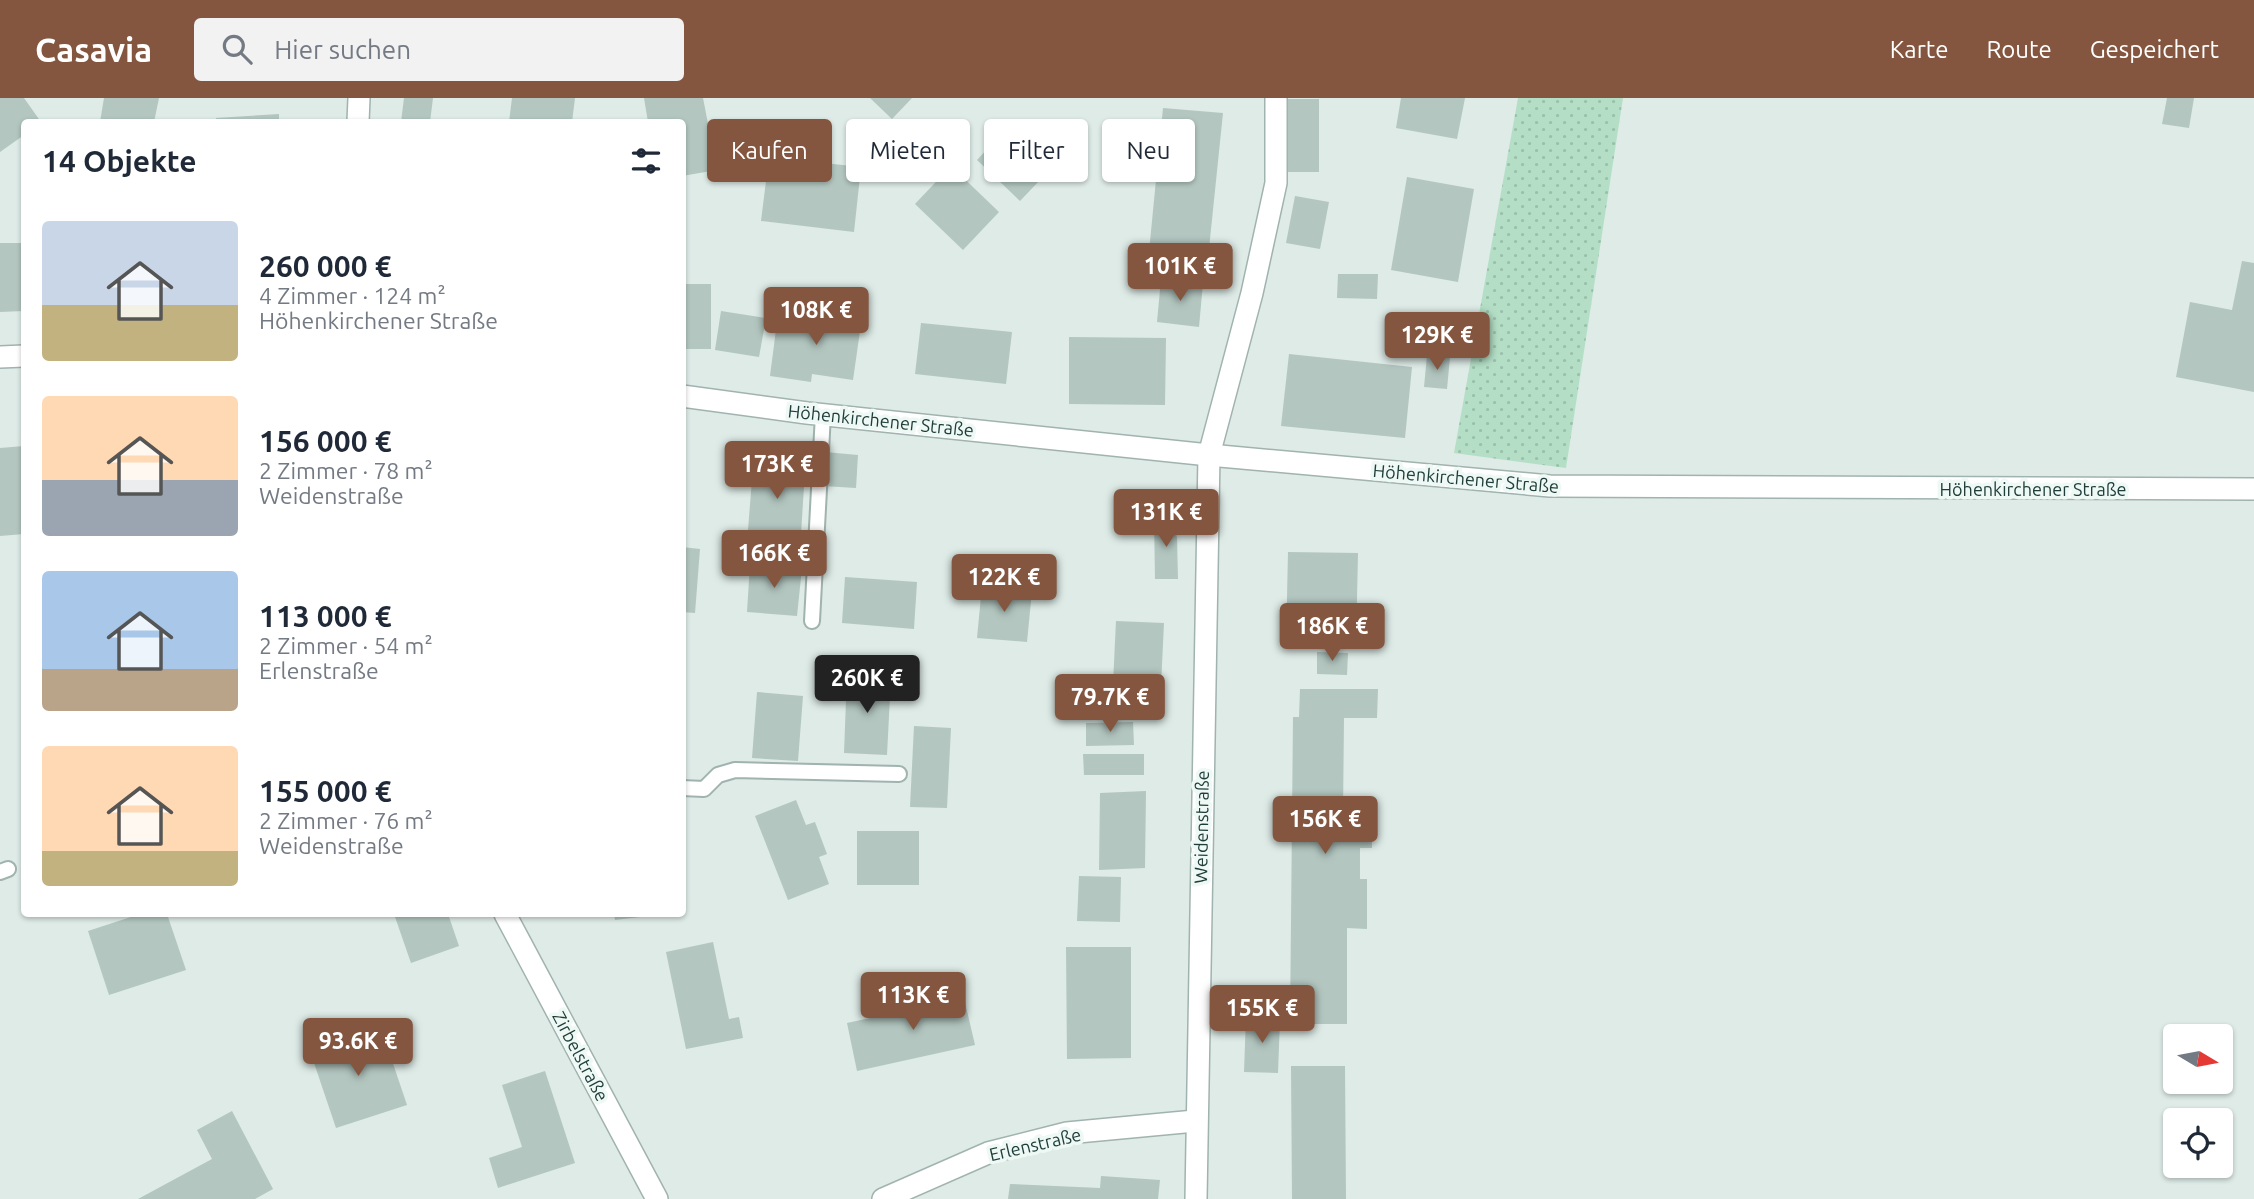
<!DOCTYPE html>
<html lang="de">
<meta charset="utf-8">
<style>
body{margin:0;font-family:Ubuntu,sans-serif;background:#f2f2f3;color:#1f2937;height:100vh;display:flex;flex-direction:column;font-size:26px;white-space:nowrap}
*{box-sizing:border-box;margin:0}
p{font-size:23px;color:#747a83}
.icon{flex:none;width:38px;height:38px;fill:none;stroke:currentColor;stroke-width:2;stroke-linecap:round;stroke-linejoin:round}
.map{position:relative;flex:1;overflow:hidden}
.panel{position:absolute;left:21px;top:21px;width:665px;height:798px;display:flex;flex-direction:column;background:#fff;border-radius:7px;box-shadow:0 2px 5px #0004}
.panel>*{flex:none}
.banner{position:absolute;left:707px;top:21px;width:665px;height:63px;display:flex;gap:14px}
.needle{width:46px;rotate:100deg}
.controls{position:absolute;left:2163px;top:926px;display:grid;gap:14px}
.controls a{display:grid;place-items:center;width:70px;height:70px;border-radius:7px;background:#fff;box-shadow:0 2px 5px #0004;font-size:35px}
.price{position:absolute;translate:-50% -60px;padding:0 16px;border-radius:7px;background:#84563f;color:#fff;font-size:23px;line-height:46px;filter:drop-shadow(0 2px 4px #0008)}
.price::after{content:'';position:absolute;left:50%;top:42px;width:21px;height:16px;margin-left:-10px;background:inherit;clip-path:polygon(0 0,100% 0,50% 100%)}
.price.active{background:#222;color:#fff}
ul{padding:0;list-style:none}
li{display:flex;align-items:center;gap:21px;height:175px;padding:0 21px}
li span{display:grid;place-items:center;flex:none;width:196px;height:140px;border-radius:7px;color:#555}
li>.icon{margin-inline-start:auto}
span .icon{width:84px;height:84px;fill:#fffc;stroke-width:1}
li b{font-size:30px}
h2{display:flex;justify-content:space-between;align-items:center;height:84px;padding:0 21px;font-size:30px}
.chip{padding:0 24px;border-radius:7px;background:#fff;box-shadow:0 2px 5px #0004;font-size:24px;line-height:63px}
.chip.active{background:#84563f;color:#fff}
header{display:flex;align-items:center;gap:42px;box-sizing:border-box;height:98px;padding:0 35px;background:#84563f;color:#fff}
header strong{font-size:33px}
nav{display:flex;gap:38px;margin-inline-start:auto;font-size:24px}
.search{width:490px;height:63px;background:#f2f2f3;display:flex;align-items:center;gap:18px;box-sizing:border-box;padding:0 24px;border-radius:7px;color:#747a83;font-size:26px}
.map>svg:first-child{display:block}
.grass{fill:url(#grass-dots)}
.building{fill:#b3c6c0}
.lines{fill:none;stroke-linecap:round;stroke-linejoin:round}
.lane-casing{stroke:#a1b3af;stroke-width:18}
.street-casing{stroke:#a1b3af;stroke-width:24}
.lane{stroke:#fff;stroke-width:14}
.street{stroke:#fff;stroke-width:21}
.labels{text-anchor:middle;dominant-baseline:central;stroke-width:7;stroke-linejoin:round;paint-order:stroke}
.street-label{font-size:18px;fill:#1e3c38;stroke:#eef8f4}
</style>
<header>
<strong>Casavia</strong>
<div class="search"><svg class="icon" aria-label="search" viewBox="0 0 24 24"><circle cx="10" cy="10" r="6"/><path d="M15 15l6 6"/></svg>Hier suchen</div>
<nav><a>Karte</a><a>Route</a><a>Gespeichert</a></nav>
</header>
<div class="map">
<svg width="2254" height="1101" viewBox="0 0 2254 1101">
<defs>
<pattern id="grass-dots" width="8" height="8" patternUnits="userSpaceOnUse" patternTransform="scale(1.75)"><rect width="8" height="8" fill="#b4dfc6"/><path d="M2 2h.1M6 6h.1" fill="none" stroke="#9ac0ab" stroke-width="1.8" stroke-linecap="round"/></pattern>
</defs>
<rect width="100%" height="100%" fill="#deebe7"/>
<polygon class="grass" points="1518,0 1623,0 1566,370 1454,355"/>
<g class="building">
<polygon points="0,0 24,0 41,24 24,24 24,37 0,54"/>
<polygon points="104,0 159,0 154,24 100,24"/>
<polygon points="404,0 433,0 430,24 401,24"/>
<polygon points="512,0 575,0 572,24 509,24"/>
<polygon points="644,0 703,0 717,72 682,78 682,24 648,24"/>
<polygon points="870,0 912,0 892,21"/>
<polygon points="1401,0 1465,0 1457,41 1396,30"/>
<polygon points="2167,0 2194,0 2189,30 2162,26"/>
<rect x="1287" y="1" width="32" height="73"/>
<polygon points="1163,10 1223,15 1207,170 1148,164"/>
<polygon points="279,16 279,24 216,24 216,20"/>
<polygon points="1015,21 1059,62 1020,103 977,62"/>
<polygon points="769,59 861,69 854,134 761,123"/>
<polygon points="951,68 999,114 963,152 915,106"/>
<polygon points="1407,79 1474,91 1458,184 1391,172"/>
<polygon points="1295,98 1329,104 1320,151 1286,145"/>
<polygon points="0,145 24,145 24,213 0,214"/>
<polygon points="2242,163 2254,165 2254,294 2176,279 2190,204 2232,212"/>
<polygon points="1338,176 1378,176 1377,201 1337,200"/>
<polygon points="1161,181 1203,185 1199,229 1157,224"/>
<rect x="682" y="186" width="29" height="65"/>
<polygon points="721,213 766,220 759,259 715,252"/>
<polygon points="820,213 862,219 853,282 812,276 811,284 770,278 778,216 819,221"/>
<polygon points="921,225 1012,234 1006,286 915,276"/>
<polygon points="1069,239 1166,240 1165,307 1069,306"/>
<polygon points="1289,256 1412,269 1405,340 1281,328"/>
<polygon points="1427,257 1450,259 1447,291 1424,289"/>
<polygon points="24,348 24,436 0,438 0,350"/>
<polygon points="825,354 858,357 856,390 823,388"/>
<polygon points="753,369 805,373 801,436 748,432"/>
<polygon points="1154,420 1172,420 1177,440 1178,481 1155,481"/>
<polygon points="682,449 700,451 695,515 682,514"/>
<polygon points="1288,454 1358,455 1356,547 1286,546"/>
<polygon points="750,466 802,470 797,518 747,514"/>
<polygon points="845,479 917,484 914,531 842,525"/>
<polygon points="982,488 1032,493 1027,544 977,540"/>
<polygon points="1116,523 1164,525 1160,609 1112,607"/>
<polygon points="1317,554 1348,555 1347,577 1317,576"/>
<polygon points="847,576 891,579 887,657 844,655"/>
<polygon points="1300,591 1378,591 1377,620 1344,620 1343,716 1372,717 1372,750 1360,750 1360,781 1367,781 1367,831 1347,830 1347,926 1290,926 1293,619 1299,619"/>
<polygon points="757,594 803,598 798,663 752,660"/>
<polygon points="1133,624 1134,647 1086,648 1086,625"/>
<polygon points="914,628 951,630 947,710 910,709"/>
<polygon points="1083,656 1144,656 1144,677 1084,677"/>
<polygon points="1146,693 1145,770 1099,772 1100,695"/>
<polygon points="796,702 806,727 815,724 827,756 819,759 829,786 788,802 755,718"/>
<rect x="857" y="733" width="62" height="54"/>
<polygon points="1079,778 1121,779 1120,824 1077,823"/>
<polygon points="140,816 167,816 186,872 109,897 88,833"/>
<polygon points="394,816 448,816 459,848 411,865"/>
<polygon points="614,816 657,816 657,817 615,822"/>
<polygon points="713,844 729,921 739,919 743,940 686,951 666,854"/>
<polygon points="1066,849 1131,849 1131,960 1067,961"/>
<polygon points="960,883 975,947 857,973 847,925 949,903 945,886"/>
<polygon points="1246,919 1280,921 1278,975 1244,974"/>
<polygon points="381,930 407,1007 336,1030 310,953"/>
<polygon points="1291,968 1345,968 1346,1101 1292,1101"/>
<polygon points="545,973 575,1065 498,1090 489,1060 522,1049 502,987"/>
<polygon points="232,1013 273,1091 255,1101 138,1101 212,1061 197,1032"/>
<polygon points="1101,1078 1160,1082 1158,1101 1008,1101 1010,1086 1100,1090"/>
</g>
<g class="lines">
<defs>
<g id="lane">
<polyline points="812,523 823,316"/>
<polyline points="682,690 704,691 718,677 735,672 899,676"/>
<polyline points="0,774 8,771"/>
</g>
<g id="street">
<polyline points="358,24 359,0"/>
<polyline points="0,259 24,258"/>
<polyline points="682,298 807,315 1209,357 1550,388 2254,391"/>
<polyline points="505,816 657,1101"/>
<polyline points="883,1101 988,1055 1067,1035 1195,1023"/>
<polyline points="1196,1101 1209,357 1252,195 1276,85 1276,0"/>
</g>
</defs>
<use href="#lane" class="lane-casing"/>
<use href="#street" class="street-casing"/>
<use href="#lane" class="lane"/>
<use href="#street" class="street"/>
</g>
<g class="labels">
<g class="street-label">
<text transform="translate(881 322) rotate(6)">Höhenkirchener Straße</text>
<text transform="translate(1466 380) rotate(5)">Höhenkirchener Straße</text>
<text x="2033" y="391">Höhenkirchener Straße</text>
<text transform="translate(1201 729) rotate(-89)">Weidenstraße</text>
<text transform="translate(581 958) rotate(62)">Zirbelstraße</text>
<text transform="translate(1035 1046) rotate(-13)">Erlenstraße</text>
</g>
</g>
</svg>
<div class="controls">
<a><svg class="needle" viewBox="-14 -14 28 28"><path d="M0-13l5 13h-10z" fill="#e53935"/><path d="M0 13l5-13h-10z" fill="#747a83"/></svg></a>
<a><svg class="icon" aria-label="locate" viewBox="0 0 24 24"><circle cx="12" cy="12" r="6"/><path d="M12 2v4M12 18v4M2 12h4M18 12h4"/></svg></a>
</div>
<b class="price" style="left:1180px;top:205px">101K €</b>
<b class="price" style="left:816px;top:249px">108K €</b>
<b class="price" style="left:1437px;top:274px">129K €</b>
<b class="price" style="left:777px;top:403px">173K €</b>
<b class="price" style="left:1166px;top:451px">131K €</b>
<b class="price" style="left:774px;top:492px">166K €</b>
<b class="price" style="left:1004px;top:516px">122K €</b>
<b class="price" style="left:1332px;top:565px">186K €</b>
<b class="price active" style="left:867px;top:617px">260K €</b>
<b class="price" style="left:1110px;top:636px">79.7K €</b>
<b class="price" style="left:1325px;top:758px">156K €</b>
<b class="price" style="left:913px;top:934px">113K €</b>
<b class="price" style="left:1262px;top:947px">155K €</b>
<b class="price" style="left:358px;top:980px">93.6K €</b>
<div class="banner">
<a class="chip active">Kaufen</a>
<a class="chip">Mieten</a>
<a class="chip">Filter</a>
<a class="chip">Neu</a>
</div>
<section class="panel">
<h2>14 Objekte<svg class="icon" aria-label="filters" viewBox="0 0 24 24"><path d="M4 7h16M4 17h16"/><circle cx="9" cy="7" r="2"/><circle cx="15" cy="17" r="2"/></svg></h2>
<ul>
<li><span style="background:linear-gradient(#c9d6e8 60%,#c2b280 0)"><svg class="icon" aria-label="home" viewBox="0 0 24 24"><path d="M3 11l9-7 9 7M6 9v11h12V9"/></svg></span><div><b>260 000 €</b><p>4 Zimmer · 124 m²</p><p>Höhenkirchener Straße</p></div></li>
<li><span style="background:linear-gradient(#ffd9b3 60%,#9aa5b1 0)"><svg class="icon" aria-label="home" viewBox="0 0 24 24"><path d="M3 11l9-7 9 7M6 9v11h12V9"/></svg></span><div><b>156 000 €</b><p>2 Zimmer · 78 m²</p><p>Weidenstraße</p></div></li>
<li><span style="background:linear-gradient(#a9c7e8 70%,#b9a48a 0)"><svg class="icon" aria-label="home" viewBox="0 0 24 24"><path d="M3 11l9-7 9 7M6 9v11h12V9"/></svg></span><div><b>113 000 €</b><p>2 Zimmer · 54 m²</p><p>Erlenstraße</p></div></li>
<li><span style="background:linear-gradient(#ffd9b3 75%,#c2b280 0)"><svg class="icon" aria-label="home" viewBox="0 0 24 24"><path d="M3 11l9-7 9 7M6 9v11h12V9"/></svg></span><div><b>155 000 €</b><p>2 Zimmer · 76 m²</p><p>Weidenstraße</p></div></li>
</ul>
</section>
</div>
